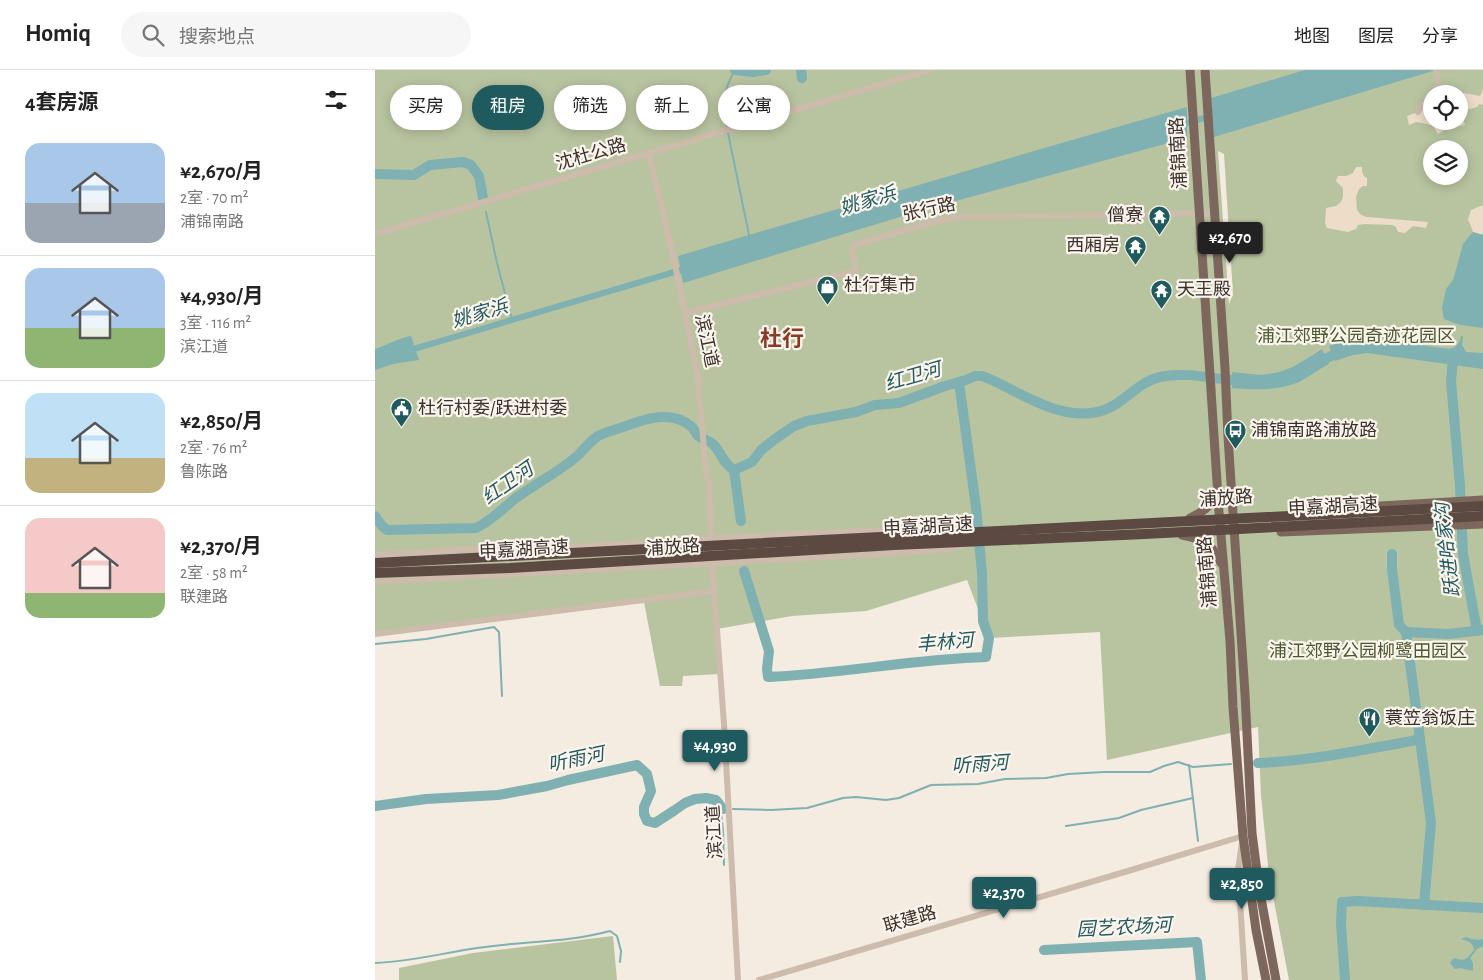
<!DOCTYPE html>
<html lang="zh">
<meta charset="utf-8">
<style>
body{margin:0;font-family:"Alegreya Sans","Noto Sans SC",sans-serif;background:#f6f6f6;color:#222;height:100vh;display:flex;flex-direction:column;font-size:19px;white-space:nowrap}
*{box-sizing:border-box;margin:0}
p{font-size:16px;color:#767676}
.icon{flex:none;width:28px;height:28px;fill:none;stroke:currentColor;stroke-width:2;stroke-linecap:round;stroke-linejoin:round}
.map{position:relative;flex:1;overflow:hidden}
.details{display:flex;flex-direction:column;background:#fff;width:375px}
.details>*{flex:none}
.top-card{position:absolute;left:15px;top:15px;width:475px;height:45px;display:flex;gap:10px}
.tools{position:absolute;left:1048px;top:15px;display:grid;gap:10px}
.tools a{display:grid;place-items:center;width:45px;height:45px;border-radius:50%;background:#fff;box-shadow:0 2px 12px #0003;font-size:25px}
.price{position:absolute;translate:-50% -42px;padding:0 11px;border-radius:5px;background:#1f5a5e;color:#fff;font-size:16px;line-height:32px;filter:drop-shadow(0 1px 2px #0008)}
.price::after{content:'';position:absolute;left:50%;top:30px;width:15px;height:11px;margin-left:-8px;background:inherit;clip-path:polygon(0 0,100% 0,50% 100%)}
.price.on{background:#222;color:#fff}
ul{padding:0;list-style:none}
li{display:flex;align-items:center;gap:15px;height:125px;padding:0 25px}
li+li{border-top:1px solid #e0e0e0}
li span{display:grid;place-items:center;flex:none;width:140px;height:100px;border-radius:15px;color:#555}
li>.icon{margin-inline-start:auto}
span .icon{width:60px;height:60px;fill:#fffc;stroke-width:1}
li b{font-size:21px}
h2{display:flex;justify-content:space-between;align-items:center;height:60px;padding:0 25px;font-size:21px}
.tag{padding:0 18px;border-radius:22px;background:#fff;box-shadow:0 2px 12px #0003;font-size:18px;line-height:45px}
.tag.on{background:#1f5a5e;color:#fff}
header{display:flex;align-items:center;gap:30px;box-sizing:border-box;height:70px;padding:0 25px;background:#fff;border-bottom:1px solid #e0e0e0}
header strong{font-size:24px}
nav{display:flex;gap:28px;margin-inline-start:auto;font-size:18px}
.search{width:350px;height:45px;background:#f6f6f6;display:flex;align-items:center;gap:12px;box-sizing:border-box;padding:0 18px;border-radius:28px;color:#767676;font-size:19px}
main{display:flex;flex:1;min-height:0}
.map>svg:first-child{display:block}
.green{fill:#b8c4a0;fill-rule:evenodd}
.plaza{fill:#ecdcc8}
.water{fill:#7fb0b2}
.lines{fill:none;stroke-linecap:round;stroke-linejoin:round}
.stream{stroke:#7fb0b2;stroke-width:2}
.canal{stroke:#7fb0b2;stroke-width:6}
.river{stroke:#7fb0b2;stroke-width:10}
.minor{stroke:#cdbbac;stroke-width:6}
.major{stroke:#7d675c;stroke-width:9}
.highway-bridge{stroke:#5c4a42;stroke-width:10}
.labels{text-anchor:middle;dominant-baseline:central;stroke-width:4.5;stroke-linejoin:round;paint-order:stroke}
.street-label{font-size:18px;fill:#3b302b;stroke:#fbf5ee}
.poi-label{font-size:18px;fill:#3b302b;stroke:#fbf5ee;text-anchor:start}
.park-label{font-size:18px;fill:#4a5a2e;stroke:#fbf5ee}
.water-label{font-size:19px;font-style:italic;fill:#1f5a5e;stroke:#fbf5ee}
.district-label{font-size:22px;font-weight:bold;fill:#8c3b22;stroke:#fbf5ee}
</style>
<header>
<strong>Homiq</strong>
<div class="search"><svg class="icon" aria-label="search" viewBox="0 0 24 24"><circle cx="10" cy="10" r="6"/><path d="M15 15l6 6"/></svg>搜索地点</div>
<nav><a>地图</a><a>图层</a><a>分享</a></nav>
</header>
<main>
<section class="details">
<h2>4套房源<svg class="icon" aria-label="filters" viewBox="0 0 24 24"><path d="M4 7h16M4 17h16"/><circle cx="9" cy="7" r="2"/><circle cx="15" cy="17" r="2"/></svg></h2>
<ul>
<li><span style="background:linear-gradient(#a9c7e8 60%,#9aa5b1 0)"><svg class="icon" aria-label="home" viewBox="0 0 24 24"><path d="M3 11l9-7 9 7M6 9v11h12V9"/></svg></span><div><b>¥2,670/月</b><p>2室 · 70 m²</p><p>浦锦南路</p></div></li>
<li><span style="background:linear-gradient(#a9c7e8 60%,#8fb573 0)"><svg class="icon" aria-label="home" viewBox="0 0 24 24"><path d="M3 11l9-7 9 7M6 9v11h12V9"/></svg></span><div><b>¥4,930/月</b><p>3室 · 116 m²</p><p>滨江道</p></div></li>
<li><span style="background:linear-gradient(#bfe0f5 65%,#c2b280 0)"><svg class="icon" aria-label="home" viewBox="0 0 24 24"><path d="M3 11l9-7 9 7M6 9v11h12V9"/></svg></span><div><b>¥2,850/月</b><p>2室 · 76 m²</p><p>鲁陈路</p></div></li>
<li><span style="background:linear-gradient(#f6c9c9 75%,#8fb573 0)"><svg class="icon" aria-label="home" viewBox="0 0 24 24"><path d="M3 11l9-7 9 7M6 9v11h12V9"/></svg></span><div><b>¥2,370/月</b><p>2室 · 58 m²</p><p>联建路</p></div></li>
</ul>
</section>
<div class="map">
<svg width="1108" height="910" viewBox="0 0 1108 910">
<rect width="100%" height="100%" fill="#f4ebe1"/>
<g class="green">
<path d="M0,0H1108V910H914L894,805L886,725L883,657L732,690L725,562L614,568L592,510L491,541L417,546L342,559L345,604L308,606L307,616H285L269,532L0,563ZM1056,24H1084V51H1056ZM1056,79H1084V106H1056ZM843,81L849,84L858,224L854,234Z"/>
<polygon points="238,866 242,910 24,910 24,898 98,883"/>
</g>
<g class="plaza">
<polygon points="1108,19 1108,35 1104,34 1102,37 1087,41 1086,43 1090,55 1086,56 1078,54 1063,64 1058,56 1052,54 1041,52 1034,55 1032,46 1043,42 1056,32 1056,51 1084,51 1084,29 1089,23 1105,26"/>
<polygon points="981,97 987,97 987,102 989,106 992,108 992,116 988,116 984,119 981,127 982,140 986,145 992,147 1053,152 1051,158 1038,156 1030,163 1023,162 1021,157 1017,155 990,154 983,155 981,159 973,162 952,158 950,153 951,138 961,136 966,132 968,126 968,118 961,111 963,106 971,106 978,103"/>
<polygon points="1105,136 1108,136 1108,165 1098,162 1093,149 1096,140"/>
</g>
<g class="water">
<polygon points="930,0 1061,0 839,67 836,28"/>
<path d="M812,37V68L551,139L308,213L303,186C473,136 642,85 812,37Z"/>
<polygon points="1098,162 1108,165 1108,258 1085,255 1069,249 1067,238 1071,219 1078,210 1088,174"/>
<path d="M36,266L44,290L18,294L0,300V279C12,275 24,268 36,266Z"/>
<path d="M1086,266H1088L1087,275L1091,282L1108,283V299L992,283L978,285L960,291L954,276L972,271L1001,269L1074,279C1082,277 1084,274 1086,266Z"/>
<path d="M947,279L954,294C944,299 934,307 924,312C902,321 880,320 857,318V302C869,303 881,306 893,304C914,302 930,290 947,279Z"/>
<path d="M1091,867C1097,869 1102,871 1108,869V876L1102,879L1095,888L1098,893V901L1085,898L1080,899L1075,893L1077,890L1080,888C1090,892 1093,888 1099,880C1098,872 1093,871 1086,869Z"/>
</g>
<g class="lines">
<g class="stream">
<path d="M352,58C348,36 347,20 360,1"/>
<polyline points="353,63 374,165"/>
<polyline points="111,142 122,193 137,250"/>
<polyline points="0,574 51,569 119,557 124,562 127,626"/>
<polyline points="814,695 823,771"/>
<polyline points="345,735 348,760 349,795"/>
<polyline points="358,739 396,740 432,738 468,728 481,727 511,730 524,728 556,715 603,714 630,709 671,708 693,704 729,702 775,702 789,696 803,692 818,697 856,694"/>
<polyline points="691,756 744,748 766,740 818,728"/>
<path d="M0,893C34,892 68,883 102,878C146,871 191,873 235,861L242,866L246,881L245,892"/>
</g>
<g class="canal">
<polyline points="805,55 836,46"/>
<polyline points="32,281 313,198"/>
</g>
<g class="river">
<polyline points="360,0 378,2 391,0"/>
<polyline points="426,0 427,8"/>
<polyline points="0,104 39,105 55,95 88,92 96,95 104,106 108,128"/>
<polyline points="1078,289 1076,311 1085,416 1088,484 1102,561"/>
<polyline points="939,294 969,280"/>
<polyline points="359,400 366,451"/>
<path d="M0,446L7,456L12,460L101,458C116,451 128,438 141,428C160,414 182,403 201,387C208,381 214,372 223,366C230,362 240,360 248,357C269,349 297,339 317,357C319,359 320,363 323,366C328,369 333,370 338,374C346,382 348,394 359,400L377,392L386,380L400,369L419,356L432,351L481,342L500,335L524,333L570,316L591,310L600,306H607L617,310C653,327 696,357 736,337C753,328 766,311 785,307C812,301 842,310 869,311"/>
<polyline points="1017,484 1017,499 1024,555 1031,562"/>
<path d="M369,501L394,581L392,599L393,607C466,604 538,589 611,587L614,568L608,551L607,503L601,437L584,312"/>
<path d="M883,693C935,691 986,680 1037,671L1045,668"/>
<polyline points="0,736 51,729 123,725 172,716 193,710 262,695 272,704 276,721 269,737 269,744 272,751 280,753 300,740 310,733 320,729 331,728 341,730 348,739"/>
<polyline points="1049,835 1056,753 1031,562 1073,564 1108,560"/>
<polyline points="669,880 822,872 826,910"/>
<polyline points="970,910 966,854 967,832 983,831 1108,838"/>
</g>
<g class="minor">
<path d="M1059,24C1065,15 1064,10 1061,0"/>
<polyline points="1043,42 1046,36 1056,27"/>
<polyline points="274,83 299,190 323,308 330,391 334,415 336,468"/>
<polyline points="0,164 555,0"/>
<polyline points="310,243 481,201 477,182 477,177 482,174 566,150 586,147 740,145 839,143"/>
<polyline points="0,485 81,480 215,476 336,468 571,457 589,459"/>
<polyline points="337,492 349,654 363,910"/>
<polyline points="0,512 540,482 573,479 587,476"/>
<polyline points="0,564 339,521"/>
<polyline points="384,910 753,801 868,766 863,800 870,910"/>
</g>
<g class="major">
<polyline points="815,0 844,442 855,571 858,637 868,766 881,860 891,910"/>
<polyline points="830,0 850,298 853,367 870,624 877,763 884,817 901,910"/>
<polyline points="954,439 1108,430"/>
<path d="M815,448C828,442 837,436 841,422"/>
<polyline points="906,462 1108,454"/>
<path d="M807,465C831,470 835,472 846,493"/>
</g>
<g class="highway-bridge">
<polyline points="0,493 1108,436"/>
<polyline points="0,503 135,498 519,475 770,464 1108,446"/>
</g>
</g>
<defs>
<symbol id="temple-pin" viewBox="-11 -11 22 30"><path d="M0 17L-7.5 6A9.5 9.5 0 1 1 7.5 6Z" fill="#1f5a5e" stroke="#fbf5ee"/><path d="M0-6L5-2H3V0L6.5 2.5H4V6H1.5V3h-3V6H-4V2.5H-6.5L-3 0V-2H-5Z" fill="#fff"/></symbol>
<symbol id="shop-pin" viewBox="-11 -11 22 30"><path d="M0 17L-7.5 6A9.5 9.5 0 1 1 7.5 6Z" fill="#1f5a5e" stroke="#fbf5ee"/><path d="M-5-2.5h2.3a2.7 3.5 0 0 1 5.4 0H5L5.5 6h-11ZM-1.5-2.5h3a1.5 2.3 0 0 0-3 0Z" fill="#fff"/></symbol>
<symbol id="civic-pin" viewBox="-11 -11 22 30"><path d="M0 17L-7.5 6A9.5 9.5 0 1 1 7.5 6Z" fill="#1f5a5e" stroke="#fbf5ee"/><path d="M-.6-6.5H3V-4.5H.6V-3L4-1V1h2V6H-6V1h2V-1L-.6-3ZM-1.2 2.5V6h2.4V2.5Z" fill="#fff"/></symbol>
<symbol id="bus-pin" viewBox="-11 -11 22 30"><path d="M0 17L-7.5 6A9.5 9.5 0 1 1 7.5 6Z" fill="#1f5a5e" stroke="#fbf5ee"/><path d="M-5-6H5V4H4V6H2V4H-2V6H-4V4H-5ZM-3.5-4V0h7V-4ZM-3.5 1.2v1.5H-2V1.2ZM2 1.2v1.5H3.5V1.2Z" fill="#fff"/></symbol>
<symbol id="restaurant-pin" viewBox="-11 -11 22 30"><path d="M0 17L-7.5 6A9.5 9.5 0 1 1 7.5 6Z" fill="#1f5a5e" stroke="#fbf5ee"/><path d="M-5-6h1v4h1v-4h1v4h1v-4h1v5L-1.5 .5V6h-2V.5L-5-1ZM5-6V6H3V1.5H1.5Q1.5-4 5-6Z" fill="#fff"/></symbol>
</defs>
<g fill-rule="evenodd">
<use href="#temple-pin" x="772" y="134" width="25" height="34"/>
<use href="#temple-pin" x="748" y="164" width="25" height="34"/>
<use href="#shop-pin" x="440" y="204" width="25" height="34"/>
<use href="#temple-pin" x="774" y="208" width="25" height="34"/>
<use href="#civic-pin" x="14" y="326" width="25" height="34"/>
<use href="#bus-pin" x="848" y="348" width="25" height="34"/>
<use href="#restaurant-pin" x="982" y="636" width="25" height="34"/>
</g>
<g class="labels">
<g class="street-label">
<text transform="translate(804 83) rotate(-93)">浦锦南路</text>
<text transform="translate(216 85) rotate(-16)">沈杜公路</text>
<text transform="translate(554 140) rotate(-12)">张行路</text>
<text transform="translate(331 271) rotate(78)">滨江道</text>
<text transform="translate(851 429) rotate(-4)">浦放路</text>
<text transform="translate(958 437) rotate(-3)">申嘉湖高速</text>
<text transform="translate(553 457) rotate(-3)">申嘉湖高速</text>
<text transform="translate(298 478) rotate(-4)">浦放路</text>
<text transform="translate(149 480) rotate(-3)">申嘉湖高速</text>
<text transform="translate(833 502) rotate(-95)">浦锦南路</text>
<text transform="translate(340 762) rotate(-93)">滨江道</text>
<text transform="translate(535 850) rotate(-16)">联建路</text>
</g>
<g class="poi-label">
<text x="768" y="146" text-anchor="end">僧寮</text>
<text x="745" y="176" text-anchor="end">西厢房</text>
<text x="469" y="216">杜行集市</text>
<text x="802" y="220">天王殿</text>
<text x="43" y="339">杜行村委/跃进村委</text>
<text x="876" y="361">浦锦南路浦放路</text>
<text x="1010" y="649">蓑笠翁饭庄</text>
</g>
<g class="park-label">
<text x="981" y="267">浦江郊野公园奇迹花园区</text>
<text x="993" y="582">浦江郊野公园柳鹭田园区</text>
</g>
<g class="water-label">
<text transform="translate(493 131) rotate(-16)">姚家浜</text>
<text transform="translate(105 244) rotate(-16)">姚家浜</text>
<text transform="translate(538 307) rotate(-16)">红卫河</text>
<text transform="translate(133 414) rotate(-35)">红卫河</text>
<text transform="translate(1073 480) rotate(-97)">跃进哈家沟</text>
<text transform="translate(570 573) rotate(-5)">丰林河</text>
<text transform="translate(201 690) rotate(-12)">听雨河</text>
<text transform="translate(605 695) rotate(-4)">听雨河</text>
<text transform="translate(749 858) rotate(-3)">园艺农场河</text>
</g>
<g class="district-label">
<text x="407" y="269">杜行</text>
</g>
</g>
</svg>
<div class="tools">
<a><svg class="icon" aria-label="locate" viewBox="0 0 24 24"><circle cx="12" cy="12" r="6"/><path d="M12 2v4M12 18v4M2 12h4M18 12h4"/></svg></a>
<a><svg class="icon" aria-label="layers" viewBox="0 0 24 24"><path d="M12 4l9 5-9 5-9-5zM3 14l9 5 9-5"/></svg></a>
</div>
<b class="price on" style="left:855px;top:194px">¥2,670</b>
<b class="price" style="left:340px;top:702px">¥4,930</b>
<b class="price" style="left:867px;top:840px">¥2,850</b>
<b class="price" style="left:629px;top:849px">¥2,370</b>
<div class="top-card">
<a class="tag">买房</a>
<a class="tag on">租房</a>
<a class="tag">筛选</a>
<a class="tag">新上</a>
<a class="tag">公寓</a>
</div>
</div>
</main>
